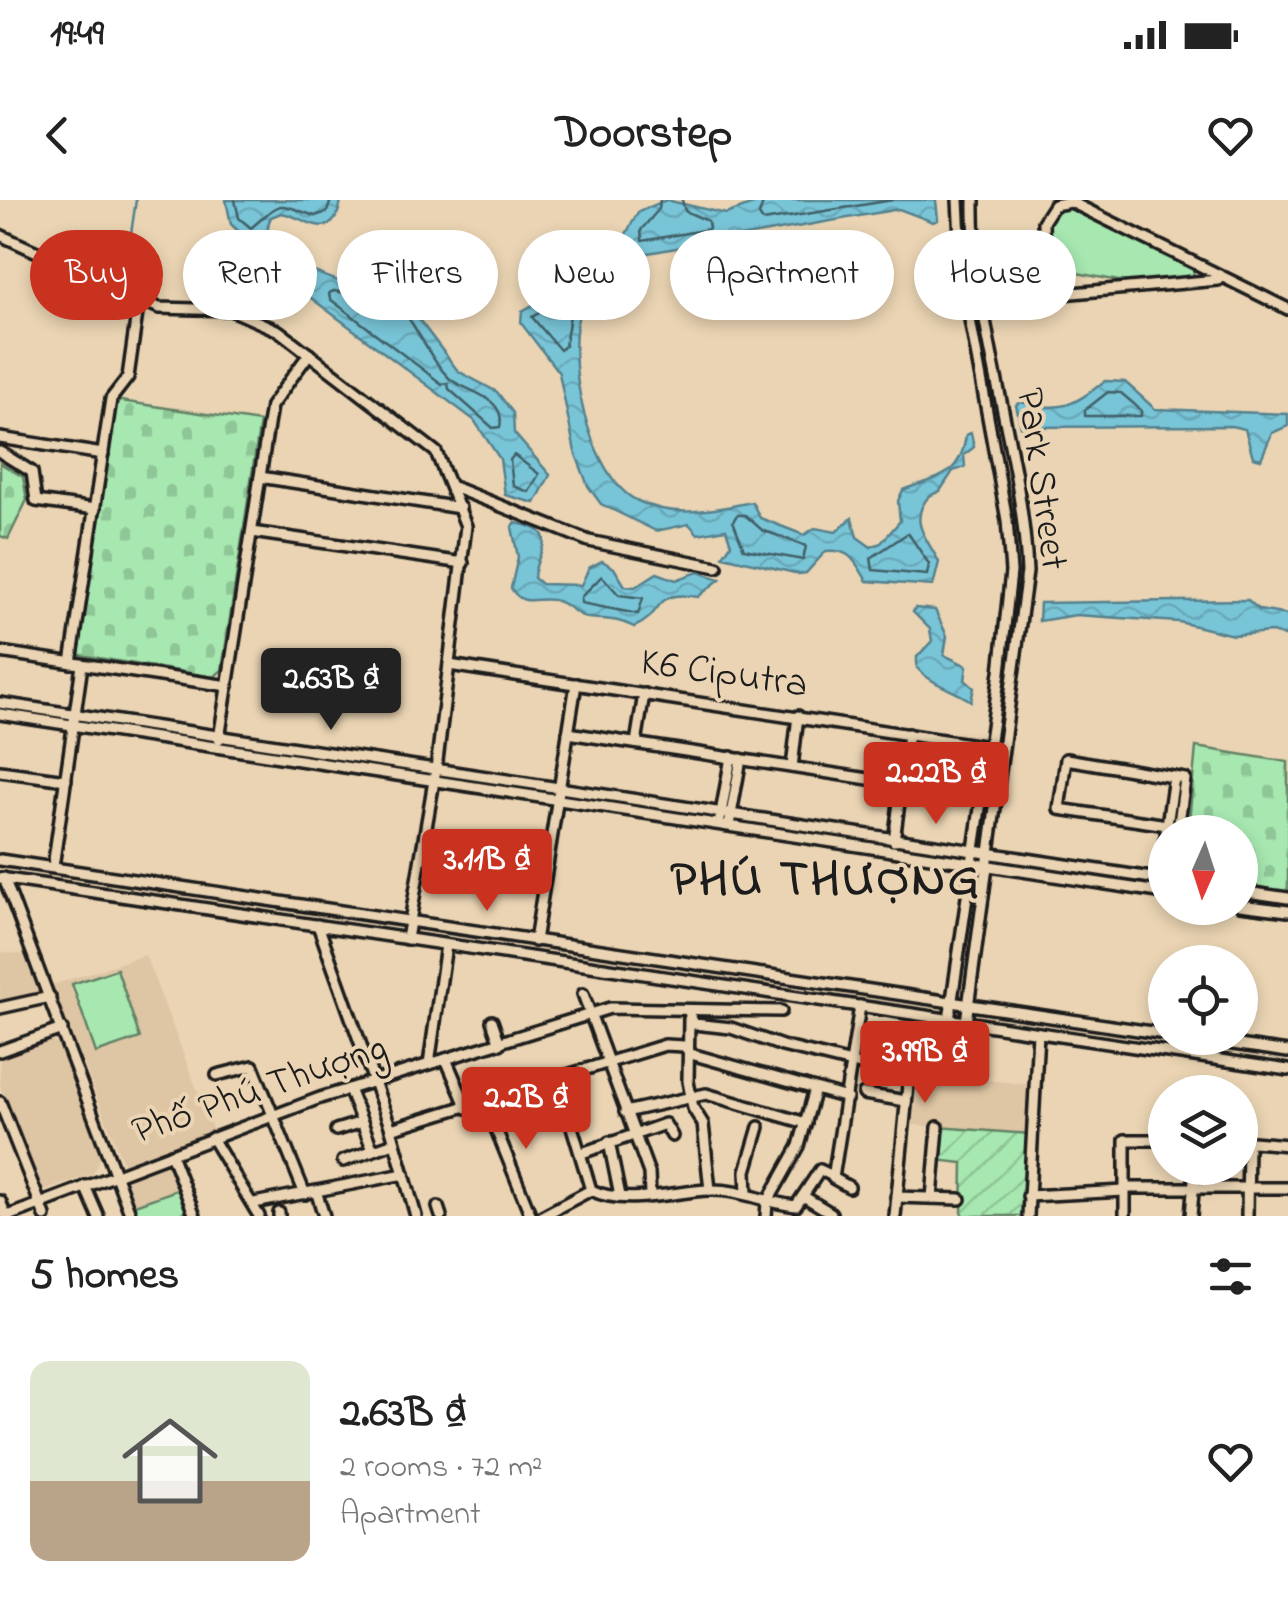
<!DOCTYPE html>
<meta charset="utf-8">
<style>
body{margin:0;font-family:"Indie Flower",sans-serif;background:#f6f6f6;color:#222;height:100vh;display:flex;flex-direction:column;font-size:38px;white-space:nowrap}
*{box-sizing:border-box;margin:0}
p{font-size:32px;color:#767676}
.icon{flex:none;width:55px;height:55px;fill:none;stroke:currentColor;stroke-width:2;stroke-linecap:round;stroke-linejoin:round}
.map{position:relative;height:1016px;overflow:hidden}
.side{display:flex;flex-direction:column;background:#fff;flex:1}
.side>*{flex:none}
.top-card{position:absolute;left:30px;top:30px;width:1230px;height:90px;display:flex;gap:20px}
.needle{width:65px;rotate:183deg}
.fabs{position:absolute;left:1148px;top:615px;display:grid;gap:20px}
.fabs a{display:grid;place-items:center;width:110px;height:110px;border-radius:50%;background:#fff;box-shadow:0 5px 15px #0003;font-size:50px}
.price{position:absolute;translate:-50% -85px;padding:0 22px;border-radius:10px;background:#c8321e;color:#fff;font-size:32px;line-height:65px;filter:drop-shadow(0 2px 5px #0008)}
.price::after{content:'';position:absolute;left:50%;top:60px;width:30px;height:22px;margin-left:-15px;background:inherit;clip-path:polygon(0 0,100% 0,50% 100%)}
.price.current{background:#222;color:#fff}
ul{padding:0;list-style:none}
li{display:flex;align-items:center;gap:30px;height:250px;padding:0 30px}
li span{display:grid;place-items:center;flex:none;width:280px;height:200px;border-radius:20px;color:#555}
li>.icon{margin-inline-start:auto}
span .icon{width:120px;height:120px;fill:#fffc;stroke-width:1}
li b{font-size:42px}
h2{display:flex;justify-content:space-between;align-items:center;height:120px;padding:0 30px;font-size:42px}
.chip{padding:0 35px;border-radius:45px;background:#fff;box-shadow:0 5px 15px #0003;font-size:35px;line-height:90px}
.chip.current{background:#c8321e;color:#fff}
.status{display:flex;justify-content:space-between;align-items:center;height:70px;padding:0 50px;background:#fff;direction:ltr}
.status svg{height:28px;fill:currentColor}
header{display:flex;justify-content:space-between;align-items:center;height:130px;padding:0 30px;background:#fff;font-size:45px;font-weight:700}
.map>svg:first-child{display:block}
.built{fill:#dec5a4}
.green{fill:#a7e7b0;stroke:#628266;stroke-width:2.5}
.cemetery{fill:url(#cemetery-stones);stroke:#628266;stroke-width:2.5}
.garden{fill:url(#garden-furrows);stroke:#628266;stroke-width:2.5}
.water{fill:url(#water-waves);stroke:#54818d;stroke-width:2.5}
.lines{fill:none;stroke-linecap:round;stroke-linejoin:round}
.shore{stroke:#416067;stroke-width:2.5}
.stream{stroke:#54818d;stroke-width:2.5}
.minor-casing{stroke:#1c1c1c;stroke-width:16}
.minor{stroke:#ead4b3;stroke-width:9}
.labels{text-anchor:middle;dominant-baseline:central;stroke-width:8;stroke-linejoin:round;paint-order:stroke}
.street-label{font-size:40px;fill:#1c1c1c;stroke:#ead4b3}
.district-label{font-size:50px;font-weight:bold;letter-spacing:2.5px;fill:#1c1c1c;stroke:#ead4b3}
</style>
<div class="status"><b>19:49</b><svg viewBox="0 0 49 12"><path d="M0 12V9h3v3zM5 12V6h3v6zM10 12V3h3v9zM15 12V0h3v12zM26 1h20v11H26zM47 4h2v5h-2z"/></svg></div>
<header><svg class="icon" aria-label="back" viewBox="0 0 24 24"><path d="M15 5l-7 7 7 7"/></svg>Doorstep<svg class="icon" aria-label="heart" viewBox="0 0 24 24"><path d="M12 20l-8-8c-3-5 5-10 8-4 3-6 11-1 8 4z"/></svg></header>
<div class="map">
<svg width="1288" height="1016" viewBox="0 0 1288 1016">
<defs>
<pattern id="cemetery-stones" width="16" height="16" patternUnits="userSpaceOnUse" patternTransform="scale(2.5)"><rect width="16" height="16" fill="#a7e7b0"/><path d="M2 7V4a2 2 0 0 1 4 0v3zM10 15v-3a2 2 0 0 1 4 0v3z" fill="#8fc697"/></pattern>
<pattern id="garden-furrows" width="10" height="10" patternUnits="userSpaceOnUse" patternTransform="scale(2.5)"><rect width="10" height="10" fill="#a7e7b0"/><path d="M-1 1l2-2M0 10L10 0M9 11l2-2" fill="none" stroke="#8fc697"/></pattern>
<pattern id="water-waves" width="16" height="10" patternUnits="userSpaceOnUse" patternTransform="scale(2.5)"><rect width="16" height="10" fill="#79c5d8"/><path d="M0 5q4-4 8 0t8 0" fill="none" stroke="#68a9b9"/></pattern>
</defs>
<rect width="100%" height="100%" fill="#ead4b3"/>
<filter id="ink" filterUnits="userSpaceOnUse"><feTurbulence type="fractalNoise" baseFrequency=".01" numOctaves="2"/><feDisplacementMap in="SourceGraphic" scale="20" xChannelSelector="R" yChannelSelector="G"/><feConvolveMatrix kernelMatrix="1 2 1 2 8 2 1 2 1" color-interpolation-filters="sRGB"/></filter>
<g filter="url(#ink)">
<g class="built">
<polygon points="0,752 26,755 42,795 0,805"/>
<polygon points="145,755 213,931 124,965 52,785"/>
<polygon points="51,841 60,846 101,956 93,974 38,993 0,885 0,858"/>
<polygon points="910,872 1034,885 1030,934 902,924"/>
<polygon points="171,962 182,988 132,1006 124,986 129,978"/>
</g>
<g class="green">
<polygon points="1068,6 1193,69 1194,77 1129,83 1051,68 1047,25 1056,11"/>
<polygon points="117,769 140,838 96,853 72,784"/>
<polygon points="182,988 189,1011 174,1016 136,1016 132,1006"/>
</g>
<g class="cemetery">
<polygon points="114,200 260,222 222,470 214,477 74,454"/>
<polygon points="0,263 23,277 27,300 8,339 0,336"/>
<polygon points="1196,547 1288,562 1288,694 1240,687 1240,632 1188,632"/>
</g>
<polygon class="garden" points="938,927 1030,934 1024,1016 962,1016 963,963 935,960"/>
<g class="water">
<path d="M226,0H341C334,47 305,16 281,13L271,17C258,42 286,51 301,65L286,78L231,24Z"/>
<path d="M666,0L726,14L764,0H936L938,20L933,22L899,9L631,56C611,68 592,83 582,105C562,152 588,278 638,301C675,319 713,310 752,302L760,318L804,335L815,328L836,332L852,318L857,337L871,347L881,343L900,321L898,301L903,290C935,277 960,280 966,235L971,233L974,247L964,255L965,267L953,271L940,291L929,296C907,322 928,339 939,362L933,386L867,381C855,362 852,349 826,351L806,373L799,374L723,356L731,344L726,329L698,334L689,324L656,331L601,304L588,286L575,252L559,173L521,123L522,111L561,89L580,61L619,47L638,12Z"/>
<polygon points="309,70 335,80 398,92 458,171 497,192 513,213 514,233 550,275 535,303 505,295 500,259 474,220 307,95 298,85"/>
<path d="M1105,181L1125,182L1155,209L1288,214V226L1272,233L1261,259L1253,257L1245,229L1231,226L1021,227L1016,205L1020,202C1063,212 1071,207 1105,181Z"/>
<path d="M515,323C565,331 535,350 534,378L541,384L581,385L589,368L602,361L614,368L625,386L635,387L657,373L676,380L698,372L720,379L698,397C650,389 666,414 634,427C617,418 607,420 588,418C577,416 570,406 560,402C541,393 524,411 511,388L518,357L512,327Z"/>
<polygon points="1248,400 1259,410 1288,415 1288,437 1272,432 1233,435 1179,422 1076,415 1039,421 1040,403"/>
<path d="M915,408L935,410L947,436L944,455L967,466L965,480L974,488L971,501C955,490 932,485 917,468V457L932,441L930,429L913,412Z"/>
</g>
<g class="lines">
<g class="shore">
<path d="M235,0L239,18L251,28C284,0 273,2 315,16L327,12L331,0"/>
<polyline points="660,0 659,9 641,30 642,41 709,29 708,21 685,11 682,0"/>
<polyline points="764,0 759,15 763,21 893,0"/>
<path d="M334,91L394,102C417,122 427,157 450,179C462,190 507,196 500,227L493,228L449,189L448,183L442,184L330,99L329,93Z"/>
<polygon points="566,98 572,103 565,146 560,150 532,117"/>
<polygon points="1108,192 1121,193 1141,210 1141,216 1085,216 1085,210"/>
<polygon points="514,255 539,274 529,292 513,286 510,260"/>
<polygon points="737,315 745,315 762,330 806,346 803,360 744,349 733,321"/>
<polygon points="908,333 929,364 927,375 873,370 871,358"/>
<polygon points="602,376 619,395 643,398 638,414 581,403 581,397"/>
</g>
<g class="stream">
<polyline points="123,88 136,0"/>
<polyline points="120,107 122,96"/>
</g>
<defs>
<g id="minor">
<polyline points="0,35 159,108 231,110 279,131 436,252 466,326 436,569 407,739"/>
<polyline points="1044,68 1043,22 1054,5 1071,2 1288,109"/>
<polyline points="978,79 1044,68 1050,95 1218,80"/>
<polyline points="0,238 103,254"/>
<polyline points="0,252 32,272 36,301 95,309"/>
<polyline points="260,277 460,308"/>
<polyline points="453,287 589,341 717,367"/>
<polyline points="252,332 463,363"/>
<polyline points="0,452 228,486"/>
<polyline points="71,463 111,199 128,177 139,99"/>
<polyline points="449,465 989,547"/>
<polyline points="0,503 1165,680"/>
<polyline points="0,514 1165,693"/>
<polyline points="568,533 901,584"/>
<polyline points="219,539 271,206 309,154"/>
<polyline points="636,543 644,494"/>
<polyline points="792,567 798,516"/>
<polyline points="0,571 66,580"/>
<polyline points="720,619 731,557"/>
<polyline points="730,620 741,559"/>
<polyline points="1166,632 1174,577"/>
<polyline points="1177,632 1178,630 1185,579 1066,559 1059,609 1167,625 1178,630"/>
<polyline points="894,641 908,534"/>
<polyline points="0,660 1165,834"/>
<polyline points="53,667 82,465"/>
<polyline points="0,678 1288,870"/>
<polyline points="4,678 131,1016"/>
<polyline points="1158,681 1165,639"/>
<polyline points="1240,691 1288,698"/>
<polyline points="1240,705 1288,711"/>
<polyline points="318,725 391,929 416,1016"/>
<polyline points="535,741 576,484"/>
<polyline points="583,794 649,973 650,995"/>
<polyline points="0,808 50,797"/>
<polyline points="688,810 694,824 731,828 782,846 905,876 908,885 895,1016"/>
<polyline points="689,819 688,881 693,908 703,924 710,990"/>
<polyline points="949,820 1000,472 1011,372 1007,320 962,76 958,0"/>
<polyline points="492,821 500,844"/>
<path d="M966,822L1027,372C1022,247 972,126 974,0"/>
<polyline points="1190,838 1288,852"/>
<polyline points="0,851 62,829"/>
<polyline points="446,859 467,908"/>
<polyline points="429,864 446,745"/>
<polyline points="217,875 253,866 305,994"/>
<polyline points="349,889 372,948"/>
<polyline points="864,894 906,901"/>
<polyline points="0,902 45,1016"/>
<polyline points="485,902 531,1016"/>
<polyline points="625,912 706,894 806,923"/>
<polyline points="493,921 524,911"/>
<polyline points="572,927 591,990"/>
<polyline points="391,929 665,845 684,846 691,854 847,898"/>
<polyline points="336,930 362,922"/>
<polyline points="212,938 259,1016"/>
<polyline points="1240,941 1288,945"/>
<polyline points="609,942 620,996"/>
<polyline points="582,953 665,924 672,936"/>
<polyline points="171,954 195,1016"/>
<polyline points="343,961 394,943"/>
<polyline points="85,986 98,1016"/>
<polyline points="849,987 833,978 860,806"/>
<polyline points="1125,988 1288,988"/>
<polyline points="317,994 324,1016"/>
<polyline points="747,994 746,971 759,927"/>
<polyline points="803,996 831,1013 829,1016"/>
<polyline points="1028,996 1125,991"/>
<polyline points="896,997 960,999"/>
<polyline points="932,998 938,927"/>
<polyline points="0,1001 6,1016"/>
<polyline points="254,1003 404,974"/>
<polyline points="438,1007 441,1016"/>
<polyline points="279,1013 279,1016"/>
<polyline points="8,1016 320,898 610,808 781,811"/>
<path d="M542,1016L591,990C625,1007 673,991 710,990C740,989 766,1003 796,1006L820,970L833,976"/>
<polyline points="766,1016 767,1003 799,946 815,889"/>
<polyline points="1028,1016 1038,833"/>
<polyline points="1125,1016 1125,940 1165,940"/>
<polyline points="1191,1016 1195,968"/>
<polyline points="1247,1016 1248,942"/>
</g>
</defs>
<use href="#minor" class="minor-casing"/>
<use href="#minor" class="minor"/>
</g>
</g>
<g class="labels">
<g class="street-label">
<text transform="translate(1040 279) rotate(82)">Park Street</text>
<text transform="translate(724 475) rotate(8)">K6 Ciputra</text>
<text transform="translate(260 891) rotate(-19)">Phố Phú Thượng</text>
</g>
<g class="district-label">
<text x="826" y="681">PHÚ THƯỢNG</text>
</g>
</g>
</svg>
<div class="fabs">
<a><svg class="needle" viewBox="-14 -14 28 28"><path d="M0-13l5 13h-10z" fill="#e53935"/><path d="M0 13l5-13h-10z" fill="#767676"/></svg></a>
<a><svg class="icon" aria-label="locate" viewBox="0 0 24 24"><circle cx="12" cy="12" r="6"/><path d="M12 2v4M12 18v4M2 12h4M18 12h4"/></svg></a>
<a><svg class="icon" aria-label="layers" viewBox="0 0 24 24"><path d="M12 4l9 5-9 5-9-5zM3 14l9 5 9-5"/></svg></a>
</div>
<b class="price current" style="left:331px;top:533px">2.63B ₫</b>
<b class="price" style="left:936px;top:627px">2.22B ₫</b>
<b class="price" style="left:487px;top:714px">3.11B ₫</b>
<b class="price" style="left:925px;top:906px">3.99B ₫</b>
<b class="price" style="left:526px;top:952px">2.2B ₫</b>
<div class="top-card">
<a class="chip current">Buy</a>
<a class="chip">Rent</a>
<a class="chip">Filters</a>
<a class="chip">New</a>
<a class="chip">Apartment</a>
<a class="chip">House</a>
</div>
</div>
<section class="side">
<h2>5 homes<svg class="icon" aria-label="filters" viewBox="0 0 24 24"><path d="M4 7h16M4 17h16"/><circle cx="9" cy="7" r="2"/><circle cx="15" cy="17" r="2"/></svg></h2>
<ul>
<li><span style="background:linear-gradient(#dfe7d0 60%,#b9a48a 0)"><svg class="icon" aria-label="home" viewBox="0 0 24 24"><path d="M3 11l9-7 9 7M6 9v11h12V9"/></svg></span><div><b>2.63B ₫</b><p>2 rooms · 72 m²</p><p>Apartment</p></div><svg class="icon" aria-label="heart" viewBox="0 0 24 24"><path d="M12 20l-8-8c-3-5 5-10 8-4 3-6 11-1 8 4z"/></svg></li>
</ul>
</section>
